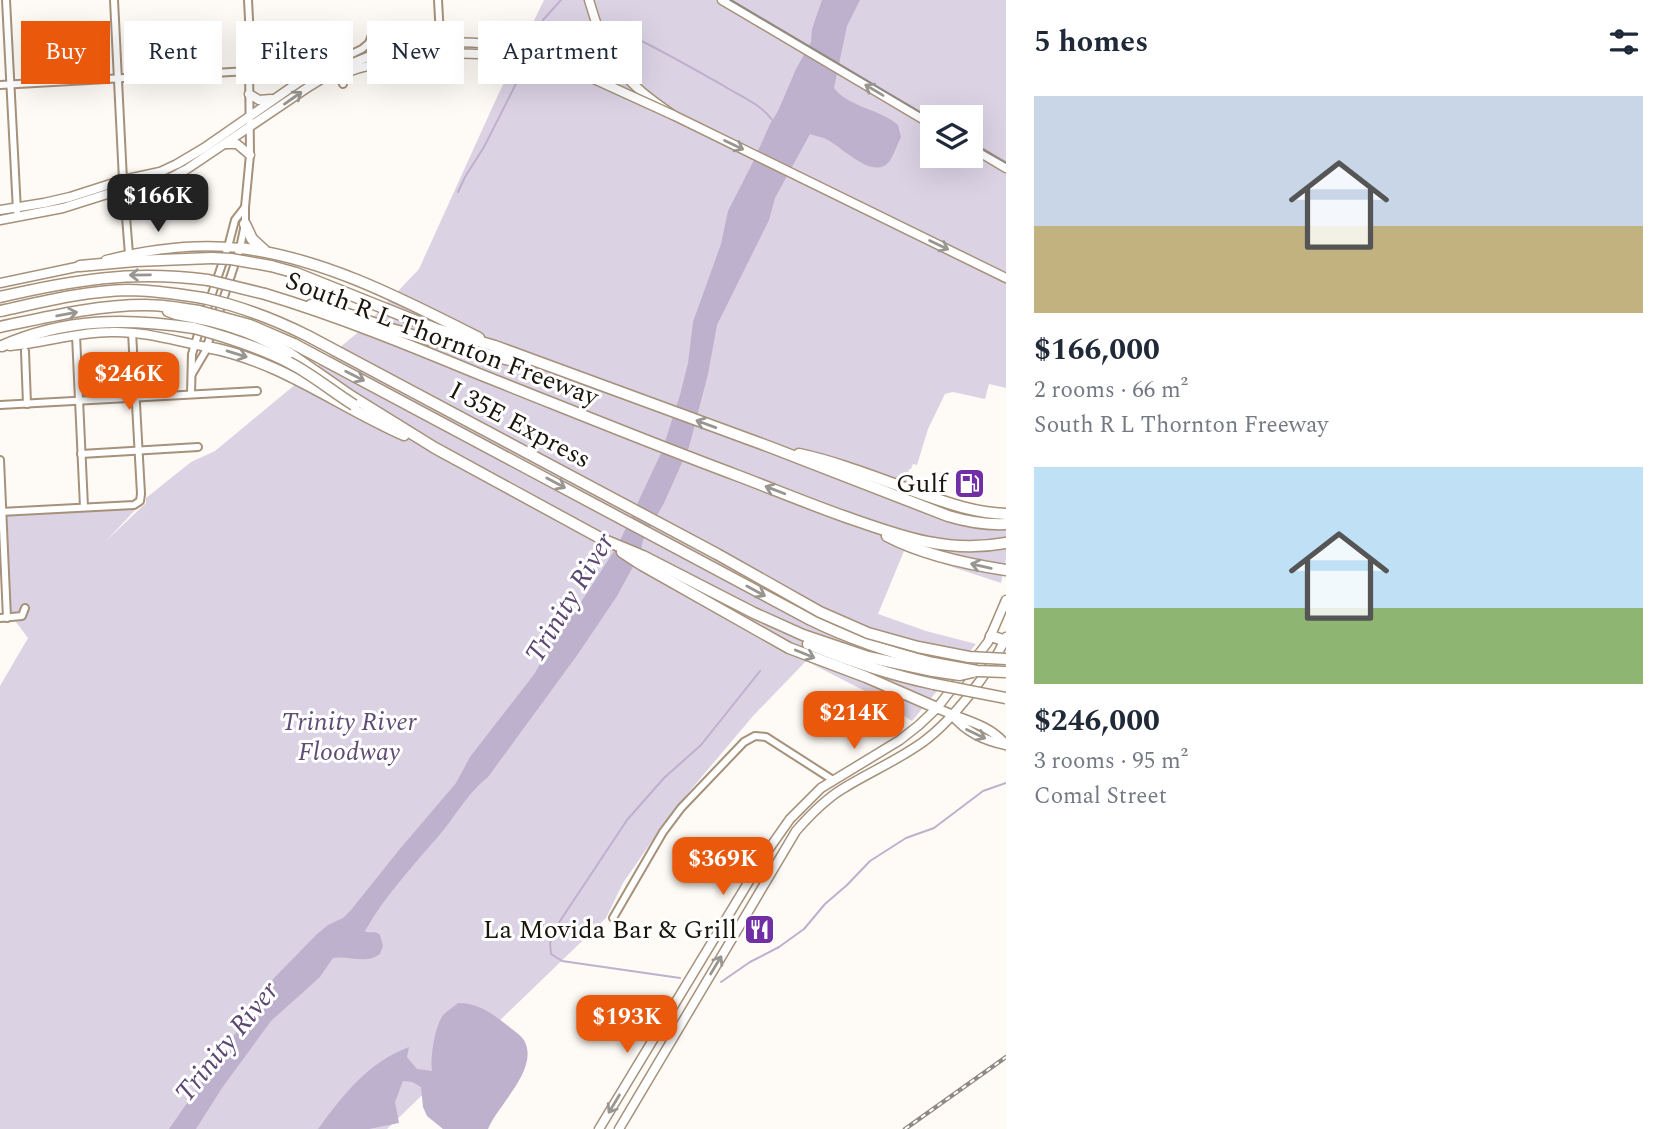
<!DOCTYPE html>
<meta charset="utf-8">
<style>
body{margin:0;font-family:Spectral,serif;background:#f6f6f7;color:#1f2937;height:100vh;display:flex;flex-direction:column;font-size:26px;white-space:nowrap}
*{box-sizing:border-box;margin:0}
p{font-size:23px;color:#747a83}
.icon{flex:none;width:38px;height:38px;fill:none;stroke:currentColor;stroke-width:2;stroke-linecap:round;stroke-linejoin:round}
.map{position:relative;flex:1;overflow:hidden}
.drawer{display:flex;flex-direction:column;background:#fff;width:665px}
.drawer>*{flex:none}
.hud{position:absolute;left:21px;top:21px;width:665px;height:63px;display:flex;gap:14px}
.fabs{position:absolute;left:920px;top:105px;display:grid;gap:14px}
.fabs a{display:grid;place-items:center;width:63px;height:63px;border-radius:0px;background:#fff;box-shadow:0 7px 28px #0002;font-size:35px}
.price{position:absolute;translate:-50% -60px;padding:0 16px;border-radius:14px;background:#ea580c;color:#fff;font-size:23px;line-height:46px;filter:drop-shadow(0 2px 4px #0008)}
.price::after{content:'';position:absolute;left:50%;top:42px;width:21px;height:16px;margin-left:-10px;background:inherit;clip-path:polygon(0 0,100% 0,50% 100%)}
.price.active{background:#222;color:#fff}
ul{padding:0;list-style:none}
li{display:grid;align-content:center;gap:14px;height:371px;padding:0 28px}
li span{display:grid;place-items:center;height:217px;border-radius:0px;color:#555}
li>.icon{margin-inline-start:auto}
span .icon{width:126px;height:126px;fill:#fffc;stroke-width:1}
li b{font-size:30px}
h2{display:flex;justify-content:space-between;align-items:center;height:84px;padding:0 28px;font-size:30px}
.pill{padding:0 24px;border-radius:0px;background:#fff;box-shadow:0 7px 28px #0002;font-size:24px;line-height:63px}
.pill.active{background:#ea580c;color:#fff}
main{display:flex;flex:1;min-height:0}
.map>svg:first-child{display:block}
.green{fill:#dbd3e4;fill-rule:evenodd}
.water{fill:#bdb1cd}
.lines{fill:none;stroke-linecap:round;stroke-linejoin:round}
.stream{stroke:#bdb1cd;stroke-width:2}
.minor-casing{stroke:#a6917b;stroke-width:10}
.major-casing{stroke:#a6917b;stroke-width:11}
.highway-casing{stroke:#a6917b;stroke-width:13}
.minor{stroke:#fff;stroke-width:6}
.major{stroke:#fff;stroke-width:8}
.highway{stroke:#fff;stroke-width:10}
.tram{stroke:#908a83;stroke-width:2}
.rail-casing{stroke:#908a83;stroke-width:4.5}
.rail{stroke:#fff;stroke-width:2;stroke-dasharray:5;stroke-linecap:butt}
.major-bridge-casing{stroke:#a6917b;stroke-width:11;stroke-linecap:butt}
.highway-bridge-casing{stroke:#a6917b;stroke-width:13;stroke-linecap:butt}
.major-bridge{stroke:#fff;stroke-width:8}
.highway-bridge{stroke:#fff;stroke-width:10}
.oneway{stroke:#999692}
.labels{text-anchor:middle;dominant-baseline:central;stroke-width:6;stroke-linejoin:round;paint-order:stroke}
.street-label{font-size:26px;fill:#1c150c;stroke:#fff}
.poi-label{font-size:26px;fill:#1c150c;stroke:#fff;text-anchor:end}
.park-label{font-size:26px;font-style:italic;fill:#604c75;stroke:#fff}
.water-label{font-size:28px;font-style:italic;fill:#5c4871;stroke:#fff}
</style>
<main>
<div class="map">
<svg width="1006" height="1129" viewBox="0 0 1006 1129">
<rect width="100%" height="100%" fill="#fefaf5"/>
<path class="green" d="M544,0H1006V388L989,384L985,399L953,392L945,394L928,429L917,465L913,464L911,469H909L906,485L976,507L1006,511V559L1001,583L904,551L878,614L926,631L976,644L912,721L871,694L806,661L753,716L672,812L623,883L606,918L387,1129H0V686L28,638L10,614L6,515L138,507L105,542L146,503V498L191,462L215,451L362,329L419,269L498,95ZM933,117H971V156H933Z"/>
<g class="water">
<path d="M822,0H860L847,26L834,88C848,107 880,109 898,125L901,137C897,145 894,155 889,162C873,181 841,146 826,139C822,137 815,136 810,134L775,198L769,220L717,325L708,374L689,447L664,503L643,540L640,554L617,596L578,654L488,777C471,790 459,810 446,827C418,861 387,892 365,931C369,934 376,930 380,935L383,946L380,954C365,965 349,955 333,958L320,977L271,1021L222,1088L196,1129H169L274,978L317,934L328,925L343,918L351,910L399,850L456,783L470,757L535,673L550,646L559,636L618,545L662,451L680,395L688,363L693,322L721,244L728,211L753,162L770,124L778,111L796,69L811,42L812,29Z"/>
<path d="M458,1003C476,1003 489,1011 503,1022C509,1027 520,1034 524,1040C540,1069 498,1104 488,1129H443L427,1116L423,1107L421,1087L412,1082L403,1081L395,1102L399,1123L369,1129H318C344,1094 367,1063 409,1047L407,1057L417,1069L432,1071C430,1058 435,1024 444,1014C448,1010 454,1007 458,1003Z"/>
</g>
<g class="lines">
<g class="stream">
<path d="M623,32C658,48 690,67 724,86C740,96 761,104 772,120"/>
<polyline points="531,49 543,20 561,0"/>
<polyline points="458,192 465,177 484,147 526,64"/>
<polyline points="680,978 562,961 551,954 550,943 560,921 627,820 664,778 701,745 760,671"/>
<polyline points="721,982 750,962 779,947 804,929 825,904 847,885 870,861 906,838 934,828 983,791 1006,783"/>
</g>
<defs>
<g id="minor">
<polyline points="6,0 17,211"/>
<polyline points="114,0 123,180 129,254"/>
<polyline points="438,0 441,54"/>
<polyline points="338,73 343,84"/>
<polyline points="0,85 249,71 329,65 362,49 369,43 372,35"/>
<polyline points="205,314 228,247 235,220 245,207"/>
<polyline points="217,318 240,248 245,224 245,207 250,155 249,64 250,38 248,0"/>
<polyline points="76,335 84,507"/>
<polyline points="25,351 27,404"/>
<polyline points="192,374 205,352 212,331"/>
<polyline points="191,394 192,354 200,328"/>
<polyline points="0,405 257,391"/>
<polyline points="81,454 198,447"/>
<polyline points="0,460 7,618"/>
<polyline points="0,512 134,505 140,501 141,494 132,332"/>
<polyline points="0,618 22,616 25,608"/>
<polyline points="613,918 663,832 681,808 744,742 755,736 766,737 833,780"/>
</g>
<g id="major">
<path d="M589,0C596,23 603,48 618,67C633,87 653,101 673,115L1006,278"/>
<polyline points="722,0 933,125"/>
<path d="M336,76C395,54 461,48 523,59C543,62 561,70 580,76"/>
<polyline points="249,94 259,100 271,99"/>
<polyline points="226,144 237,144 250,155"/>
<polyline points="971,147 1006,168"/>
<polyline points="0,210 44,203 70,197 123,180 160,172 177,164 204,148 299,82 329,65"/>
<polyline points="0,220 63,208 123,189 150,184 170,178 187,169 310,86 336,70 375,54 394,49"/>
<path d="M106,260C150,249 194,243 240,248"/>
<polyline points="0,283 86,265"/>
<path d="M10,346C44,343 77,332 111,332C144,331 175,341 207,347"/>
<path d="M937,708C961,720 989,723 1006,745"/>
<path d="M952,715C965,731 985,741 1006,745"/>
<polyline points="599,1129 766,853 790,819 821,788 900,740 919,725 937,708 988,642 1006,600"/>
<path d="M619,1129L796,831C810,815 825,799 844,788C870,772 898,760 923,742C953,720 991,671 1006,637"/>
</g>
<g id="highway">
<polyline points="245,224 252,239 264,250"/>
<path d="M240,248C324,258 404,300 479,338"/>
<polyline points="80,266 135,261 212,258"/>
<path d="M271,266L296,273L436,329L495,346L770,447L948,516C968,522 985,525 1006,524"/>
<path d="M265,294C338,316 409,345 479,374C565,408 650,443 736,475C773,489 809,504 846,517C900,536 947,554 1006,543"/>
<path d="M0,297C74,280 131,270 208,280"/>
<polyline points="311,305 324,306 388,328 426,339 526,364"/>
<path d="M0,311C42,302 84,291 128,290C153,290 178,294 203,298"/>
<polyline points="168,311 176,314 197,318"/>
<path d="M0,327C47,317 96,305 145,305C163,305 181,308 199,311"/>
<path d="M294,344L811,620C852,640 888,652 933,663"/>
<path d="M2,346C66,318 126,318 194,328"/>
<path d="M207,347C279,360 338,406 404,435"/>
<polyline points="289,353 351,396 435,448 602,539 643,556 754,613 803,635 868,657 933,671"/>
<path d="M799,454C841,463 882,480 922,494C950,504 976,513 1006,514"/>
<path d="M887,536C923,555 966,564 1006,570"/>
<polyline points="622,552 642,565 789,648 866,677 937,708"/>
<polyline points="991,636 1006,641"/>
<path d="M808,644C849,661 890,675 934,684"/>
</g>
</defs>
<use href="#minor" class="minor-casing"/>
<use href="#major" class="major-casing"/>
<use href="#highway" class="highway-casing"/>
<use href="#minor" class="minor"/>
<use href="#major" class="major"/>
<use href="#highway" class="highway"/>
<g class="tram">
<polyline points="730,0 933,120"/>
<polyline points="971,143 1006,163"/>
</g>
<defs>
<polyline id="rail" points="905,1129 1006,1057"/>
</defs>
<use href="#rail" class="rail-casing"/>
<use href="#rail" class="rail"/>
<defs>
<path id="major-bridge" d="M394,49C432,42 470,39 507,47C538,53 566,66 594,79C620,91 647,103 673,115"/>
<g id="highway-bridge">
<polyline points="212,258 231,259 271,266"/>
<polyline points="208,280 265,294"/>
<path d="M203,298C240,306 274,319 308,336L717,554L820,612L868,633L918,647L969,657L1006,659"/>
<polyline points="199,311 250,325 294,344"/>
<path d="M197,318C230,324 260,336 289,353"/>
<path d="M194,328C227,337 259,347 290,363C313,375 333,392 354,405"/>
<polyline points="933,663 977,671 1006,672"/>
<polyline points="933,671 960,675 973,672"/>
<polyline points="934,684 1006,698"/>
</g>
</defs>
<use href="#major-bridge" class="major-bridge-casing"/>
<use href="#highway-bridge" class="highway-bridge-casing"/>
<use href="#major-bridge" class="major-bridge"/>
<use href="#highway-bridge" class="highway-bridge"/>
</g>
<defs><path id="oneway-shaft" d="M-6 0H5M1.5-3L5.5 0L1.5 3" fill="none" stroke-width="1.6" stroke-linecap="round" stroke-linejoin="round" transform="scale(1.75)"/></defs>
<g class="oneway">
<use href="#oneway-shaft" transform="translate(874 90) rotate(-149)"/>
<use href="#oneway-shaft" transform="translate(293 98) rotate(-35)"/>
<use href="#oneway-shaft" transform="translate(734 145) rotate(26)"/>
<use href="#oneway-shaft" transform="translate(939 245) rotate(26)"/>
<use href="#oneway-shaft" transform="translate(140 275) rotate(179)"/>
<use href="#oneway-shaft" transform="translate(67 314) rotate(-10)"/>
<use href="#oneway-shaft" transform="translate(237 354) rotate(17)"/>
<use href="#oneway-shaft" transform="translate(355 376) rotate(27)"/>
<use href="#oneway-shaft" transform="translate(706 424) rotate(-160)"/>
<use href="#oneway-shaft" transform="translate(556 483) rotate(28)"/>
<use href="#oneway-shaft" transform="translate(775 490) rotate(-159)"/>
<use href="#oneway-shaft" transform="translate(981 566) rotate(-167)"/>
<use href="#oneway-shaft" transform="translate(756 591) rotate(29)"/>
<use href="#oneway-shaft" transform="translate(805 654) rotate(22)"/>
<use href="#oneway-shaft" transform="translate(976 734) rotate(26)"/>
<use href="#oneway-shaft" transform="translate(716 965) rotate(-59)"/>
<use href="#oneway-shaft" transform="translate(614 1104) rotate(121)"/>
</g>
<defs>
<symbol id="fuel-square" viewBox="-11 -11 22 22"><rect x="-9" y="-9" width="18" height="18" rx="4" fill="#702fa4" stroke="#fff"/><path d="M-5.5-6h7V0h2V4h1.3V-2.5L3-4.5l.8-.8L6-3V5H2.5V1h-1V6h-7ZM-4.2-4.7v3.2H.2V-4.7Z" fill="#fff"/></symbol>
<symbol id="restaurant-square" viewBox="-11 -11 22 22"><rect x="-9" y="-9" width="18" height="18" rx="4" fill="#702fa4" stroke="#fff"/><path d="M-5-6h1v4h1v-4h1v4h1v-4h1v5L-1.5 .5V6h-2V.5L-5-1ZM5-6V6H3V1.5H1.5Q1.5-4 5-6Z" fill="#fff"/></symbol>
</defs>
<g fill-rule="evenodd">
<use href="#fuel-square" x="952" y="466" width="35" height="35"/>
<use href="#restaurant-square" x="742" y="912" width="35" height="35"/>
</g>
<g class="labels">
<g class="street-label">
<text transform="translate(442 339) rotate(21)">South R L Thornton Freeway</text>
<text transform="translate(520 425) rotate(28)">I 35E Express</text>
</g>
<g class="poi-label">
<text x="947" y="484">Gulf</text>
<text x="737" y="930">La Movida Bar &amp; Grill</text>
</g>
<g class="park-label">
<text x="349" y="722">Trinity River<tspan x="349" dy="30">Floodway</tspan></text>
</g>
<g class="water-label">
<text transform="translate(570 598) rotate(-59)">Trinity River</text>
<text transform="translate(227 1042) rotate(-51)">Trinity River</text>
</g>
</g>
</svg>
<div class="fabs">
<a><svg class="icon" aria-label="layers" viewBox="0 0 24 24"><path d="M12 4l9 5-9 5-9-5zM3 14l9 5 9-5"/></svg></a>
</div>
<b class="price active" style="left:158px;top:234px">$166K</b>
<b class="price" style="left:129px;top:412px">$246K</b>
<b class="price" style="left:854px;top:751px">$214K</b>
<b class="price" style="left:723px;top:897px">$369K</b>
<b class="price" style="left:627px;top:1055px">$193K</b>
<div class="hud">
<a class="pill active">Buy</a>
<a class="pill">Rent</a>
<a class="pill">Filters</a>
<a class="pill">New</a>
<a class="pill">Apartment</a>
</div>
</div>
<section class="drawer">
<h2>5 homes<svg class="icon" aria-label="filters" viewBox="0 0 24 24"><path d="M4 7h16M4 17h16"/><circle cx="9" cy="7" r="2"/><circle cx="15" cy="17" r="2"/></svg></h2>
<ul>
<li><span style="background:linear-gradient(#c9d6e8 60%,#c2b280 0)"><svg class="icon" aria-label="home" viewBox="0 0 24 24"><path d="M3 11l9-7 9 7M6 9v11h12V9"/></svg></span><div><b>$166,000</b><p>2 rooms · 66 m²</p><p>South R L Thornton Freeway</p></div></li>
<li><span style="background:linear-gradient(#bfe0f5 65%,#8fb573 0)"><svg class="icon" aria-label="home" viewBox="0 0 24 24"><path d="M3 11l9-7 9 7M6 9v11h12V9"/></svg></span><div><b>$246,000</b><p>3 rooms · 95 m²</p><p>Comal Street</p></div></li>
</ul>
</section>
</main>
